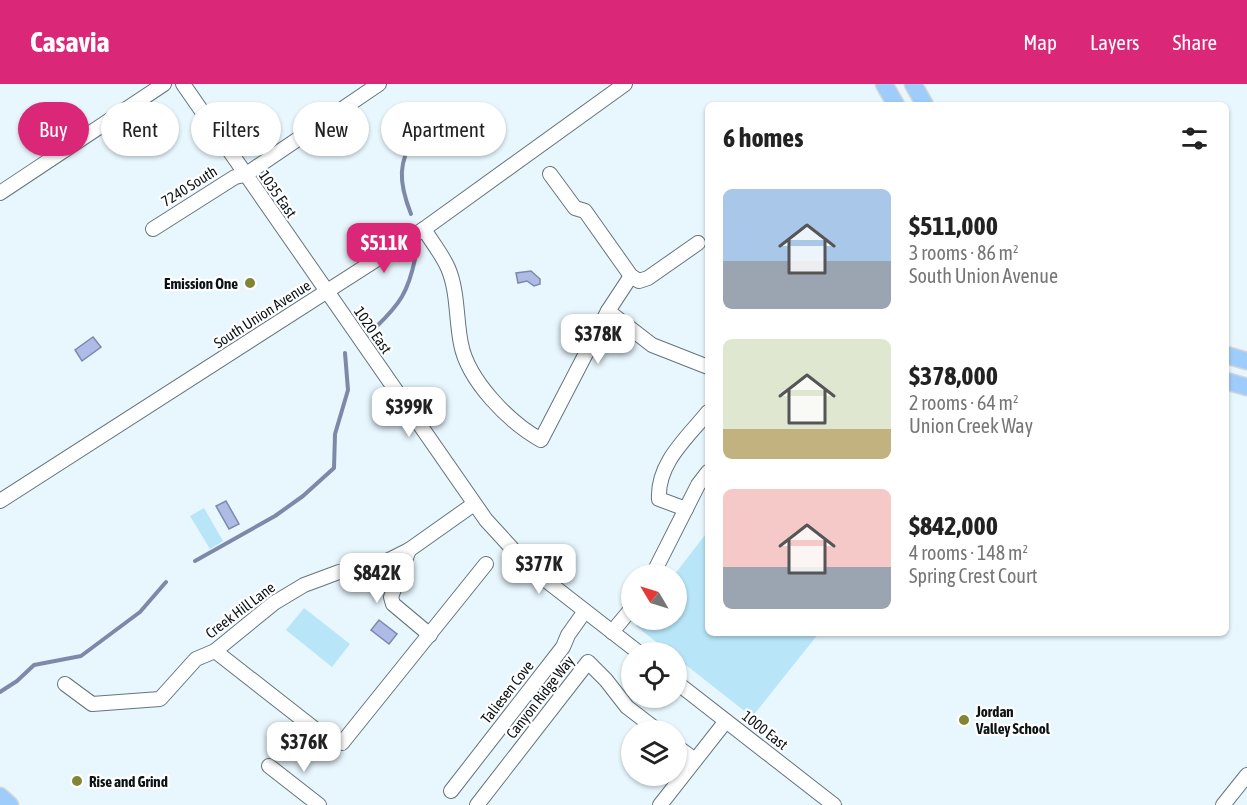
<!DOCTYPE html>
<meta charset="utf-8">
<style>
body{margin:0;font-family:"Asap Condensed",sans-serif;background:#f6f6f6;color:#222;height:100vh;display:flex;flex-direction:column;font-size:22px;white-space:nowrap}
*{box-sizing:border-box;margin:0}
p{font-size:20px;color:#767676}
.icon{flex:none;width:33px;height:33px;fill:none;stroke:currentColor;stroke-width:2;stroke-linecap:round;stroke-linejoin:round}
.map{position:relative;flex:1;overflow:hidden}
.side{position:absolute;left:705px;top:18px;width:524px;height:534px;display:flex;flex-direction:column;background:#fff;border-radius:9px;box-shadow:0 2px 4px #0004}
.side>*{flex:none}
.top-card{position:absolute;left:18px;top:18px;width:570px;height:54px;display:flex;gap:12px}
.needle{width:39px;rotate:308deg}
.fabs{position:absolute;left:621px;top:480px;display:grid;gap:12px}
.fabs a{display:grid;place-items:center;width:66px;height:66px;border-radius:50%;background:#fff;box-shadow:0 2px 4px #0004;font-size:30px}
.price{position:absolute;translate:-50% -51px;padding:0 14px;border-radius:12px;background:#fff;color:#222;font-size:20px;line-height:39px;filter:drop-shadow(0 2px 3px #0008)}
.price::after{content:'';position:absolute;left:50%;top:36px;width:18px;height:14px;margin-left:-9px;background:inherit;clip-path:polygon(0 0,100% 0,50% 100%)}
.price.selected{background:#db2777;color:#fff}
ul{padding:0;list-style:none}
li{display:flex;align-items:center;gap:18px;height:150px;padding:0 18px}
li span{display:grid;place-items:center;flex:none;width:168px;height:120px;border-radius:9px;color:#555}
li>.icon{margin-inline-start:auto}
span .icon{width:72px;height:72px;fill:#fffc;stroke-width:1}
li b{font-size:26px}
h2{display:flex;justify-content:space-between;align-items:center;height:72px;padding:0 18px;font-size:26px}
.pill{padding:0 21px;border-radius:27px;background:#fff;box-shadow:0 2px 4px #0004;font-size:21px;line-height:54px}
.pill.selected{background:#db2777;color:#fff}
header{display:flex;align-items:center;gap:36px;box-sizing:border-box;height:84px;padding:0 30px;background:#db2777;color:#fff}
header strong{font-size:28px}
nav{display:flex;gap:33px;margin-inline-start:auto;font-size:21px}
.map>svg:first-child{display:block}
.green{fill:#b8e5f8}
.water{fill:#aebbe6;stroke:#7d89a8;stroke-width:1.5}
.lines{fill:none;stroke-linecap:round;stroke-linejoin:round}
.stream{stroke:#7d89a8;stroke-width:4}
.minor-casing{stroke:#64757d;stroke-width:16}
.major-casing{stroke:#d3d5d5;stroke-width:19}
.minor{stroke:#fff;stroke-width:14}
.major{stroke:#9ecdfb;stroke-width:16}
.poi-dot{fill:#808632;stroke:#fff;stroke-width:2}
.labels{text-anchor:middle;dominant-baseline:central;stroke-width:4.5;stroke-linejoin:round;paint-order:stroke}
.street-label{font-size:15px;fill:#0c1316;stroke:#fff}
.poi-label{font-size:15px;font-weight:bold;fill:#0c1316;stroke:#fff;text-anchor:start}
</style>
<header>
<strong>Casavia</strong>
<nav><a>Map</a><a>Layers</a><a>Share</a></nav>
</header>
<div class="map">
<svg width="1247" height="721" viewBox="0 0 1247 721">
<rect width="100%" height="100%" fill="#e8f7fe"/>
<g class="green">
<polygon points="204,424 223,457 210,465 190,432"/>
<polygon points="708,447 708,549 819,549 752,633 677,574 676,568 669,568 636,542 641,536 676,536 675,490"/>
<polygon points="304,524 350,560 332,583 286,546"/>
</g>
<g class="water">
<polygon points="531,187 540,195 540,200 534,202 527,197 518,199 516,189"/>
<polygon points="93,253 101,263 82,277 75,266"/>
<polygon points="226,417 239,440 229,445 216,422"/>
<polygon points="379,536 397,550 389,560 371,546"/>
</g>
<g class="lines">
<g class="stream">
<path d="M411,130C398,97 398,79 416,48"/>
<path d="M376,243C400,220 408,208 415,175"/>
<polyline points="195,477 275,432 303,412 334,384 335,350 348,306 345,269"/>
<polyline points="0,608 17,597 34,581 81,572 140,528 166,498"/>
</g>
<defs>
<g id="minor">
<polyline points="183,0 486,436 530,484 638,568"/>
<polyline points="550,90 575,124 585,127 631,192 639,197 648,194 698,159"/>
<polyline points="0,109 164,0"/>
<polyline points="153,145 235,93 245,91 379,0"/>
<path d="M424,145C431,157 442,170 448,184C458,207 456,236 461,260C468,297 510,339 541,356L608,227L631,192"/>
<polyline points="608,227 652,261 708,283"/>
<polyline points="0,417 424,145 625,0"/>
<path d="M686,425L659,415C657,379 687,354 708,328"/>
<polyline points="409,466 391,513 393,520 430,551"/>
<polyline points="653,490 698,401 708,388"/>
<polyline points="612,548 632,524"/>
<polyline points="215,567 325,653 342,659 486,480"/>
<polyline points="676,598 834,721"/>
<polyline points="65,600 92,620 160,615 196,575 215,567 274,519 304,501 339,488 381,480 409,466 474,420"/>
<polyline points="676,662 695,676"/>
<polyline points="269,682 319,721"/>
<polyline points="451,707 563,563 568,551 585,527"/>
<polyline points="477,721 588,578 606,596 627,623 657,646"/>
<polyline points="660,721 726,637"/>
<polyline points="1223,721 1247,691"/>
</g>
<g id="major">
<polyline points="884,0 896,21"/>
<polyline points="913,0 925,21"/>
<polyline points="1226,271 1247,277"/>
<polyline points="1226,297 1247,303"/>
<polyline points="0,712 10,721"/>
</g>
</defs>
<use href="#minor" class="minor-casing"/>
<use href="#major" class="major-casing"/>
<use href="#minor" class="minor"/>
<use href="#major" class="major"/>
</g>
<g class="poi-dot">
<circle cx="250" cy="199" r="6"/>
<circle cx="964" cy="636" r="6"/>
<circle cx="77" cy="697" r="6"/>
</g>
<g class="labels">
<g class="street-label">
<text transform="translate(189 102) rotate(-32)">7240 South</text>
<text transform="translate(278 110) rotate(55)">1035 East</text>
<text transform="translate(262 230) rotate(-33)">South Union Avenue</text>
<text transform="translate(373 246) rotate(55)">1020 East</text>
<text transform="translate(240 526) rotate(-37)">Creek Hill Lane</text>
<text transform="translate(507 608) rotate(-52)">Taliesen Cove</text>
<text transform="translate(540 613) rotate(-52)">Canyon Ridge Way</text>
<text transform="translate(765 646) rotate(38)">1000 East</text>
</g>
<g class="poi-label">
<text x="238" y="199" text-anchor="end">Emission One</text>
<text x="976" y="627">Jordan<tspan x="976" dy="17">Valley School</tspan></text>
<text x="89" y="697">Rise and Grind</text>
</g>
</g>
</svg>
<div class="fabs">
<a><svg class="needle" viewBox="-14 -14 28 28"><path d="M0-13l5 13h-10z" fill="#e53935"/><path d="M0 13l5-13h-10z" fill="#767676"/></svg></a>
<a><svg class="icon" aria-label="locate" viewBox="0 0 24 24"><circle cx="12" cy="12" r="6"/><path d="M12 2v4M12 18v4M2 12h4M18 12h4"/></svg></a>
<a><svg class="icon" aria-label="layers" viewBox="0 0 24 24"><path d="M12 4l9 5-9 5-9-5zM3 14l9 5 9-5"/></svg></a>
</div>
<b class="price selected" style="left:384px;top:190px">$511K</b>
<b class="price" style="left:598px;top:281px">$378K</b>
<b class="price" style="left:409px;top:354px">$399K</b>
<b class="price" style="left:539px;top:511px">$377K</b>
<b class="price" style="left:377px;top:520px">$842K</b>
<b class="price" style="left:304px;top:689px">$376K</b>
<div class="top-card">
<a class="pill selected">Buy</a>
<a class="pill">Rent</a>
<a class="pill">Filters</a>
<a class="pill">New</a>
<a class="pill">Apartment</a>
</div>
<section class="side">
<h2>6 homes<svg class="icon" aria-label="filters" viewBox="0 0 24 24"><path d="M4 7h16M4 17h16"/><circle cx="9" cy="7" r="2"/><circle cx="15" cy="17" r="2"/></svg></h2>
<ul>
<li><span style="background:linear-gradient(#a9c7e8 60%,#9aa5b1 0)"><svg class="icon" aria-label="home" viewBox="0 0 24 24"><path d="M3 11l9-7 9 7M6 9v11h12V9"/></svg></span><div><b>$511,000</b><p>3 rooms · 86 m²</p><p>South Union Avenue</p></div></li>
<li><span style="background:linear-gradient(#dfe7d0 75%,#c2b280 0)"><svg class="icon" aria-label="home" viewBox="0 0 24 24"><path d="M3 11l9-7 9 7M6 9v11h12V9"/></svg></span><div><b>$378,000</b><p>2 rooms · 64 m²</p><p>Union Creek Way</p></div></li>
<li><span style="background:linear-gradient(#f6c9c9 65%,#9aa5b1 0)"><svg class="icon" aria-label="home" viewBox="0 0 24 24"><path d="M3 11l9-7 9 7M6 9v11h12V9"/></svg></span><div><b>$842,000</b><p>4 rooms · 148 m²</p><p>Spring Crest Court</p></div></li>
</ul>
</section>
</div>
